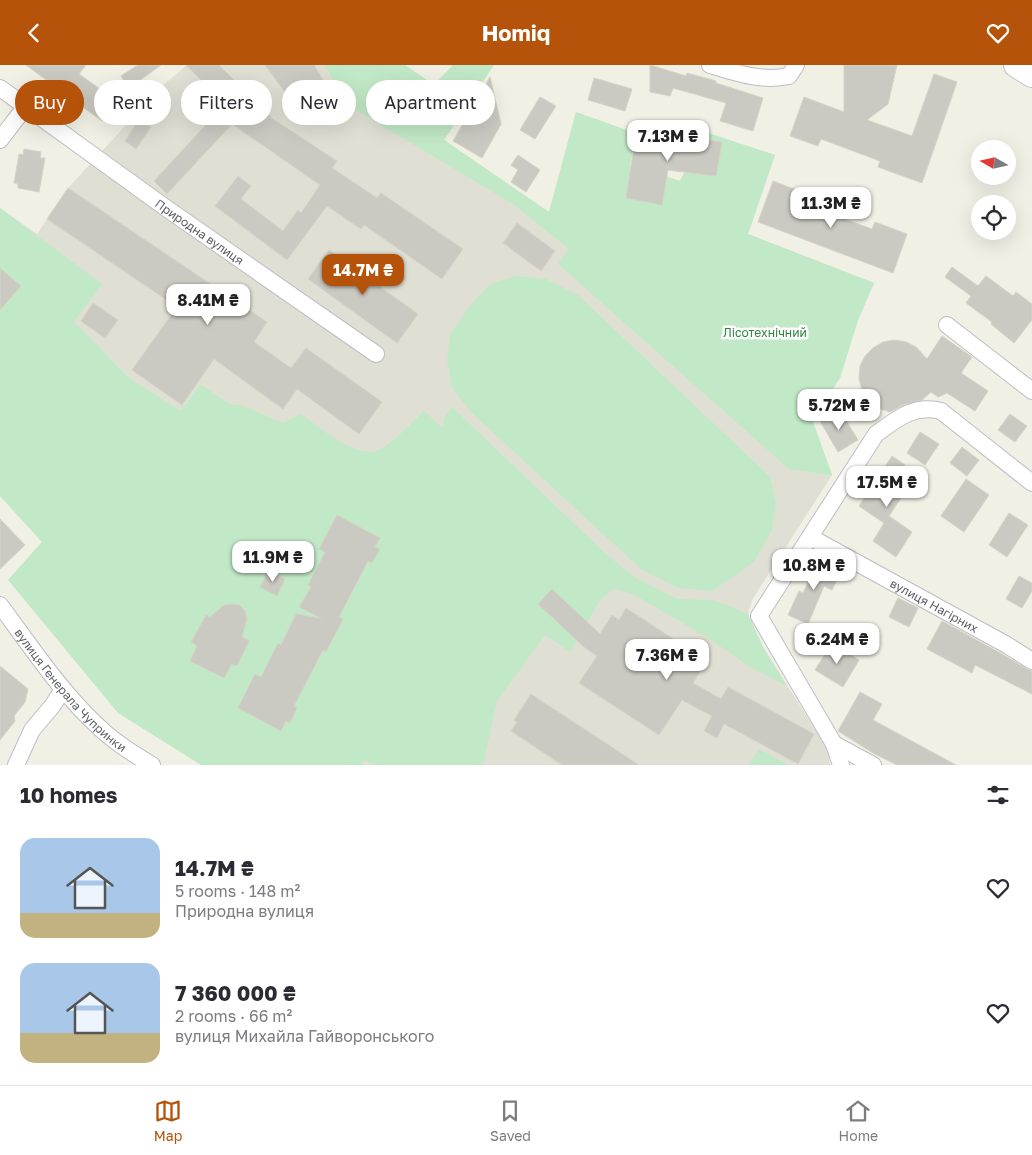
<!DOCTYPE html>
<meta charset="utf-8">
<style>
body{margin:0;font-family:"Golos Text",sans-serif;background:#f7f7f7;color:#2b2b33;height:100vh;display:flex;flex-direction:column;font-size:19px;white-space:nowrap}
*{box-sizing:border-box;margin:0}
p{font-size:16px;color:#7c7c81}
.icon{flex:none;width:28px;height:28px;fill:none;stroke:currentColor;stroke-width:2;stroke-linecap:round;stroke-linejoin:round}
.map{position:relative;height:700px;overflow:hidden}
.sheet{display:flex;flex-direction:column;background:#fff;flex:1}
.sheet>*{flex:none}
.hud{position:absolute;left:15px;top:15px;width:500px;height:45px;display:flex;gap:10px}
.needle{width:32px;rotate:279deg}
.tools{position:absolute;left:971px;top:75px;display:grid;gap:10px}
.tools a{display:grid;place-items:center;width:45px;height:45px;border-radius:50%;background:#fff;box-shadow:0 5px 20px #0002;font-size:25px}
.price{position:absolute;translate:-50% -42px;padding:0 11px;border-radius:10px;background:#fff;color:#222;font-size:16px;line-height:32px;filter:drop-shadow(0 1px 2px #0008)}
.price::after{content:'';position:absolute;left:50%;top:30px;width:15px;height:11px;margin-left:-8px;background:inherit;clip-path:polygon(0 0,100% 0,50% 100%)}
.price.selected{background:#b45309;color:#fff}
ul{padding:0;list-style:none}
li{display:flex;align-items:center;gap:15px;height:125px;padding:0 20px}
li span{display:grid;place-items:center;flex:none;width:140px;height:100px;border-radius:15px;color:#555}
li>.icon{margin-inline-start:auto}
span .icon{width:60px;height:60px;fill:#fffc;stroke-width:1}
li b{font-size:21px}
h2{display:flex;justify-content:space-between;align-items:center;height:60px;padding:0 20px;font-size:21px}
.tag{padding:0 18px;border-radius:22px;background:#fff;box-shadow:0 5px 20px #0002;font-size:18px;line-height:45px}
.tag.selected{background:#b45309;color:#fff}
header{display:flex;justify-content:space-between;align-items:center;height:65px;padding:0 20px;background:#b45309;color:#fff;font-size:22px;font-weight:700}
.dock{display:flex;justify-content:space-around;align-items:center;height:70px;border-top:1px solid #e1e1e2;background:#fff;font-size:14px;color:#7c7c81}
.dock a{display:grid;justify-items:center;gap:2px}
.dock .selected{color:#b45309}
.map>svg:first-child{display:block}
.education{fill:#e0dfd4}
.green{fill:#c1e9c7}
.building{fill:#cbcac2;stroke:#d6d3c3}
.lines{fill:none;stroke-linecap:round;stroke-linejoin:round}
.street-casing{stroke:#bdbec5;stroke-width:18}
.secondary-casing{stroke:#bec0c7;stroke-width:26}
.street{stroke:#fff;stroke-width:16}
.secondary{stroke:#fff;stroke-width:24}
.labels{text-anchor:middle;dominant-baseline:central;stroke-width:5;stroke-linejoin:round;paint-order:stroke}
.street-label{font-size:12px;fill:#5d6067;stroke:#fff}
.park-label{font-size:12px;fill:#2f8340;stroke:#fff}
</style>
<header><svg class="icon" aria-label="back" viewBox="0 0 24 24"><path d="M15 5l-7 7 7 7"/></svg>Homiq<svg class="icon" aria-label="heart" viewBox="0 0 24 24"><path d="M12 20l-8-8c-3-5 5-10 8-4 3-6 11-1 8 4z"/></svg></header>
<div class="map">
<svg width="1032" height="700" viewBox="0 0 1032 700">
<rect width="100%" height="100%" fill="#f0f0e5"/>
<polygon class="education" points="187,0 405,0 434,20 453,0 494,0 444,75 549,147 576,47 629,66 637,64 630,100 680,116 705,67 775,90 748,169 874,218 858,255 840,313 812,354 832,410 752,535 748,549 763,582 828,685 830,700 201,700 8,515 42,477 0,431 0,143 37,169 68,123 160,23"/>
<g class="green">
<polygon points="325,0 405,0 434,20 453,0 494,0 444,75 549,147 576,47 629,66 637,64 630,100 680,116 705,67 775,90 748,169 874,218 858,255 840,313 812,354 832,410 789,404 558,199 569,184 513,139 346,39"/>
<path d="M0,143L102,219L74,257L129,313L181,346L200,319L231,340H241L283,358L301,349C320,362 359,398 383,383C398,373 411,358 424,346L443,363L444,353L452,342L607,490L636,513L677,534L713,535L748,549L763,582L787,621L752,603L708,573L633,529L613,524L600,535L570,587L545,570L497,636L483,700H376L365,695L362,700H201L118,648L8,515L42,477L0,431Z"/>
<polygon points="514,211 546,214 578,230 770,412 776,438 772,465 754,497 712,526 679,523 642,505 471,347 452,323 447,295 450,269 472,238 490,220"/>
<polygon points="759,684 789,700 748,700"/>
</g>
<g class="building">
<polygon points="26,0 86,0 79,9 118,37 102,56"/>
<polygon points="138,0 161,0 129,23 121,11"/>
<polygon points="186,0 219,0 271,52 270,52 337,96 332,103 377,133 381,128 463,184 442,214 364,160 361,164 327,141 287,195 215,141 238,111 251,121 241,134 283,166 298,145 301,148 320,120 232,59 167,129 154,116 225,39"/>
<polygon points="265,0 314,0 335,35 298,45"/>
<polygon points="650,0 686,11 687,8 716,16 716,18 763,33 753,66 720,56 726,38 673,23 670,31 650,27"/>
<polygon points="844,0 897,0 888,39 867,55 912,71 934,9 957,17 922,118 878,102 880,96 821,74 818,81 790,71 804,32 844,47"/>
<polygon points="490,12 501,59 482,93 453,76"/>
<polygon points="594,13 632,24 625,46 588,35"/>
<polygon points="540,32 556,41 535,74 520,65"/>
<polygon points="139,54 151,62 136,84 125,76"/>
<polygon points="637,64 722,77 716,111 668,105 662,140 626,133"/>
<polygon points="24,84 41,87 40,93 45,93 39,127 18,123 18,119 14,118 19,89 23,90"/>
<polygon points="518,90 540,105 526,127 511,117 518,105 511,100"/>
<polygon points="773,116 804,128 800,138 872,164 875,157 907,169 893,208 758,157"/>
<polygon points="68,123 267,257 254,277 291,303 306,283 382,337 359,369 297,324 283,344 214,294 182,340 132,305 177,242 47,154"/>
<polygon points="517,158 555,186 541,206 503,178"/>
<polygon points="329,185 418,249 397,278 308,214"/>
<polygon points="952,202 978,221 986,211 1013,231 1016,227 1032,239 1032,255 1014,278 991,259 992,257 966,238 971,231 945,212"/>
<polygon points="0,203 21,221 0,245"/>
<polygon points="93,238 118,255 105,273 81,256"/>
<polygon points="942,271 972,292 961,308 988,326 975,346 947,328 938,332 931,327 922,335 903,340 890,347 878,343 868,336 862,325 859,314 860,301 865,291 873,283 883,277 894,275 906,277 916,282 927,294"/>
<polygon points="839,344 858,375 838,387 820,356"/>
<polygon points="1010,349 1027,361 1015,377 998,365"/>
<polygon points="920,367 939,379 925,400 907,388"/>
<polygon points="962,382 979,395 967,411 950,398"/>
<polygon points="892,391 905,400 891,422 903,430 889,451 912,467 896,492 873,476 884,458 859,441"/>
<polygon points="966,414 989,430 964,467 941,451"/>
<polygon points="1009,448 1028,460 1007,492 989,480"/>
<polygon points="337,450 380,473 375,482 380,484 372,498 368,496 339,552 343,554 326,587 323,585 294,641 297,643 290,658 286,656 281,666 238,643 255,609 261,612 278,578 281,580 296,549 321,553 299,542 311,522 308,520 325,487 319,484"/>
<polygon points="0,454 25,480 0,504"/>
<polygon points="819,495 841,506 832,525 824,521 808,559 788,550 799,526 803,528"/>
<polygon points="268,506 285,514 277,531 260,522"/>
<polygon points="1019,511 1032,518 1032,526 1022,543 1006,534"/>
<polygon points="552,524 600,569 612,550 619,555 626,543 707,596 693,618 721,634 728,622 814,669 798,699 724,659 717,673 704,666 712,651 682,635 659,670 579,618 597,591 584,582 538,539"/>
<polygon points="898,533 918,543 909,562 889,552"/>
<polygon points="232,539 240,540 245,546 247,554 242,572 249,576 237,601 232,599 224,613 190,596 197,581 191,577 206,550 210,552 224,540"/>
<polygon points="942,556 1002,589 1027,604 1032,606 1032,629 975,600 972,608 927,584"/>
<polygon points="832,578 859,595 843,622 815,605"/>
<polygon points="0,601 28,624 25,637 14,651 15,656 0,675"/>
<polygon points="860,627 882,639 873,655 956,700 897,700 873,688 838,666"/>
<polygon points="531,629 639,700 562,700 511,666 517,657 514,655"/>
</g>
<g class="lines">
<defs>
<g id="street">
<path d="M710,0C736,8 762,17 789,11L796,0"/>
<path id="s1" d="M0,23L166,143L376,289"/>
<polyline points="0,75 26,41"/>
<polyline points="947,260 1032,326"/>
<path id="s2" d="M810,472L1007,580L1032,596"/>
<path id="s3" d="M0,540C32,583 62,629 102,665C117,679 135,690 152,700"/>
<polyline points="834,679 873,700"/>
<polyline points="16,700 32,665 53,640 63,624"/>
<path d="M841,700L834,679L759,551L876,369C897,354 914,339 941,346L1032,418"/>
</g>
<polyline id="secondary" points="1016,0 1032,10"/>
</defs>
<use href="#street" class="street-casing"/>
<use href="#secondary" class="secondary-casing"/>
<use href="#street" class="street"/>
<use href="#secondary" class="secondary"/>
</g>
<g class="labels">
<g class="street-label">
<text stroke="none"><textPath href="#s1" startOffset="246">Природна вулиця</textPath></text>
<text stroke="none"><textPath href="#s2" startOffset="142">вулиця Нагірних</textPath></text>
<text stroke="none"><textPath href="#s3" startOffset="111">вулиця Генерала Чупринки</textPath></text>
</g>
<g class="park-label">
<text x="765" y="267">Лісотехнічний</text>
</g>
</g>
</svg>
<div class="tools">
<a><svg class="needle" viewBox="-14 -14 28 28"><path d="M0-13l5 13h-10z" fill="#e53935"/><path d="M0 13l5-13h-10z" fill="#7c7c81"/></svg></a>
<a><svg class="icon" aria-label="locate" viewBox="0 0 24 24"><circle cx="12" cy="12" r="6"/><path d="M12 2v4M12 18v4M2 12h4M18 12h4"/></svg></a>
</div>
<b class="price" style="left:668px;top:97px">7.13M ₴</b>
<b class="price" style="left:831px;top:164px">11.3M ₴</b>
<b class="price selected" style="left:363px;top:231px">14.7M ₴</b>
<b class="price" style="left:208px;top:261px">8.41M ₴</b>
<b class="price" style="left:839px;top:366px">5.72M ₴</b>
<b class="price" style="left:887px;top:443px">17.5M ₴</b>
<b class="price" style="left:273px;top:518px">11.9M ₴</b>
<b class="price" style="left:814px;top:526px">10.8M ₴</b>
<b class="price" style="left:837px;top:600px">6.24M ₴</b>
<b class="price" style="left:667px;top:616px">7.36M ₴</b>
<div class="hud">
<a class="tag selected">Buy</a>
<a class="tag">Rent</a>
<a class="tag">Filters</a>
<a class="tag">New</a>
<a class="tag">Apartment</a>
</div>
</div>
<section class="sheet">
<h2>10 homes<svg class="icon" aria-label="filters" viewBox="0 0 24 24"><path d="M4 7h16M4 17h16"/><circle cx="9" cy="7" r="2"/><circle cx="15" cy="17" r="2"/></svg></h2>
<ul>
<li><span style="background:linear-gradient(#a9c7e8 75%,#c2b280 0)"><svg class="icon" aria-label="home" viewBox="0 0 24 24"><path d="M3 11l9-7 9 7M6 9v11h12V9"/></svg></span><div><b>14.7M ₴</b><p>5 rooms · 148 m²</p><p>Природна вулиця</p></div><svg class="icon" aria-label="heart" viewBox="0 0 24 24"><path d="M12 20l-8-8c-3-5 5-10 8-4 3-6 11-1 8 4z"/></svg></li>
<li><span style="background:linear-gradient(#a9c7e8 70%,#c2b280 0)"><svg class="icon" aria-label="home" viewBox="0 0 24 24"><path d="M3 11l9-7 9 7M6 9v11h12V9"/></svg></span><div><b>7 360 000 ₴</b><p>2 rooms · 66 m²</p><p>вулиця Михайла Гайворонського</p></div><svg class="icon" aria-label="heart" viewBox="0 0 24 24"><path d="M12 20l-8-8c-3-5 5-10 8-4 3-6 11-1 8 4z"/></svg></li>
</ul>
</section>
<nav class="dock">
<a class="selected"><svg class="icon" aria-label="map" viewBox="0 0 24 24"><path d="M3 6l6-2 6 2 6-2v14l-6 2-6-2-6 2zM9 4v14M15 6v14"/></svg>Map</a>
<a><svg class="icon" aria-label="saved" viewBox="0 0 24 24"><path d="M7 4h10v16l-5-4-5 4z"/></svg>Saved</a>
<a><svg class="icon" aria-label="home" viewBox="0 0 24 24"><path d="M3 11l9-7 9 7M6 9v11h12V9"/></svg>Home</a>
</nav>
